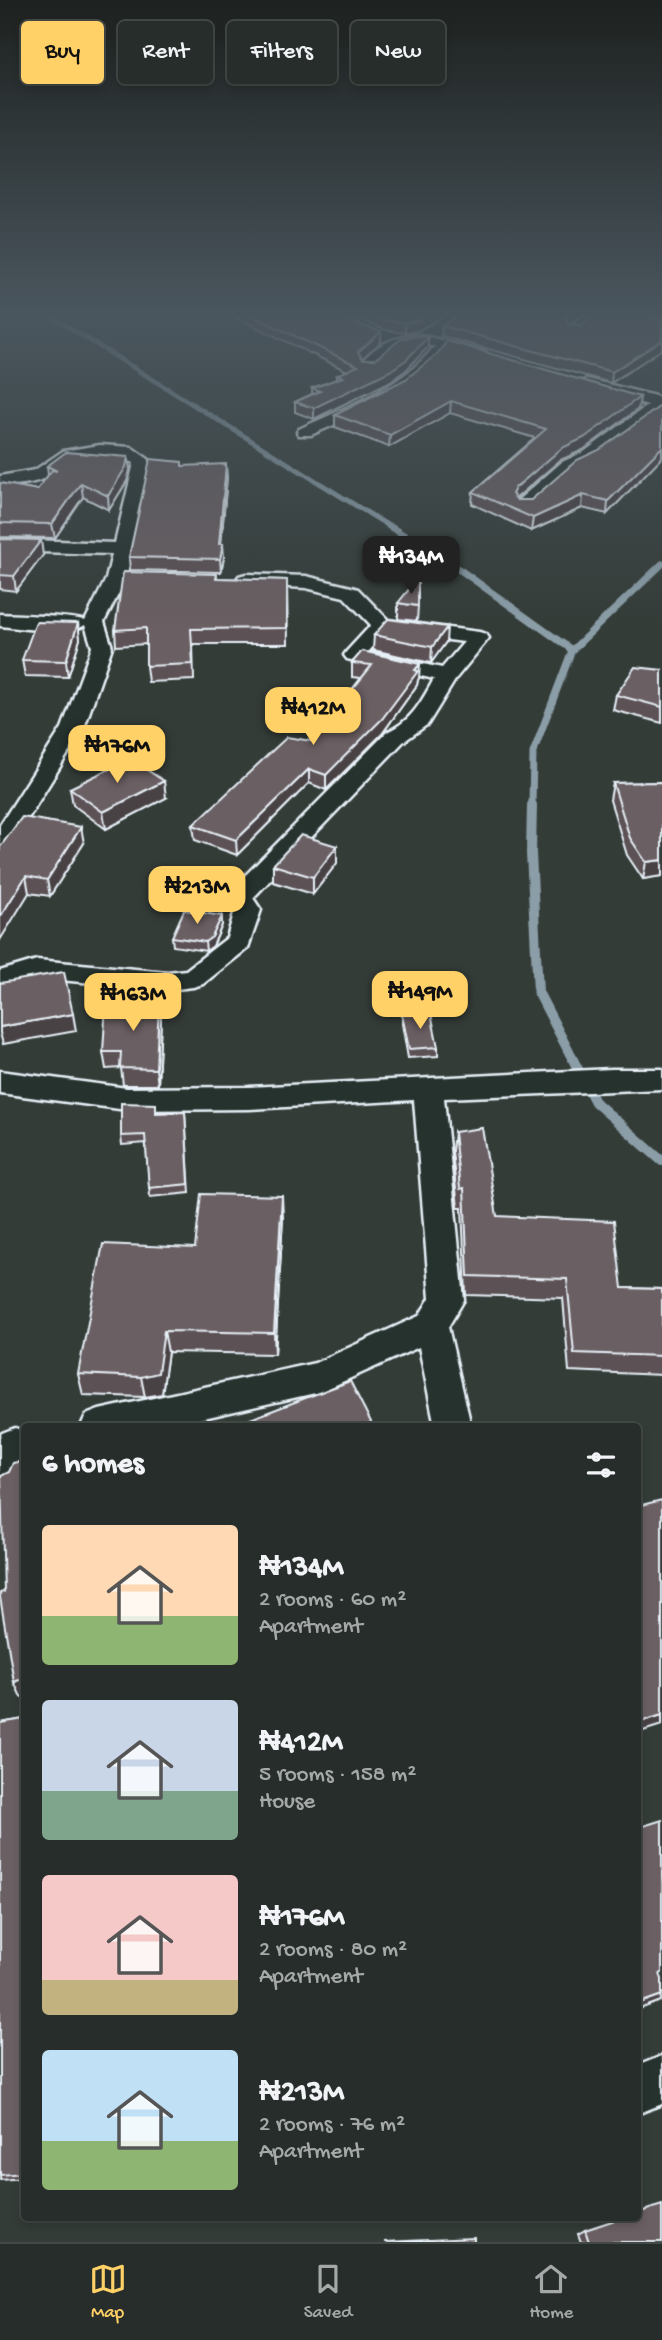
<!DOCTYPE html>
<meta charset="utf-8">
<style>
body{margin:0;font-family:"Gochi Hand",sans-serif;background:#2f3532;color:#f1f3f6;height:100vh;display:flex;flex-direction:column;font-size:26px;white-space:nowrap}
*{box-sizing:border-box;margin:0}
p{font-size:23px;color:#a4a8a8}
.icon{flex:none;width:38px;height:38px;fill:none;stroke:currentColor;stroke-width:2;stroke-linecap:round;stroke-linejoin:round}
.map{position:relative;flex:1;overflow:hidden}
.sheet{position:absolute;left:21px;top:1423px;width:620px;height:798px;display:flex;flex-direction:column;background:#272d2a;border-radius:7px;box-shadow:0 4px 10px #0003,0 0 0 2px #434947}
.sheet>*{flex:none}
.hud{position:absolute;left:21px;top:21px;width:621px;height:63px;display:flex;gap:14px}
.price{position:absolute;translate:-50% -60px;padding:0 16px;border-radius:14px;background:#ffd166;color:#111;font-size:23px;line-height:46px;filter:drop-shadow(0 2px 4px #0008)}
.price::after{content:'';position:absolute;left:50%;top:42px;width:21px;height:16px;margin-left:-10px;background:inherit;clip-path:polygon(0 0,100% 0,50% 100%)}
.price.current{background:#222;color:#fff}
ul{padding:0;list-style:none}
li{display:flex;align-items:center;gap:21px;height:175px;padding:0 21px}
li span{display:grid;place-items:center;flex:none;width:196px;height:140px;border-radius:7px;color:#555}
li>.icon{margin-inline-start:auto}
span .icon{width:84px;height:84px;fill:#fffc;stroke-width:1}
li b{font-size:30px}
h2{display:flex;justify-content:space-between;align-items:center;height:84px;padding:0 21px;font-size:30px}
.chip{padding:0 24px;border-radius:7px;background:#272d2a;box-shadow:0 4px 10px #0003,0 0 0 2px #434947;font-size:24px;line-height:63px}
.chip.current{background:#ffd166;color:#111}
.tab-bar{display:flex;justify-content:space-around;align-items:center;height:98px;border-top:2px solid #434947;background:#272d2a;font-size:19px;color:#a4a8a8}
.tab-bar a{display:grid;justify-items:center;gap:4px}
.tab-bar .current{color:#ffd166}
.map>svg:first-child{display:block}
.lines{fill:none;stroke-linecap:round;stroke-linejoin:round}
.stream-far2{stroke:#8b9ea8;stroke-width:5}
.stream-far1{stroke:#8b9ea8;stroke-width:7}
.stream{stroke:#8b9ea8;stroke-width:10}
.street-casing{stroke:#e8f1f8;stroke-width:5}
.street{fill:#26332d;fill-rule:evenodd}
.wall{fill:#5b5154;stroke:#e8f1f8;stroke-width:2}
.shaded-wall{fill:#4a4245;stroke:#e8f1f8;stroke-width:2}
.building{fill:#6a5e62;stroke:#e8f1f8;stroke-width:2}
</style>
<div class="map">
<svg width="662" height="2242" viewBox="0 0 662 2242">
<rect width="100%" height="100%" fill="#343c38"/>
<filter id="ink" filterUnits="userSpaceOnUse"><feTurbulence type="fractalNoise" baseFrequency=".0143" numOctaves="2"/><feDisplacementMap in="SourceGraphic" scale="14" xChannelSelector="R" yChannelSelector="G"/><feConvolveMatrix kernelMatrix="1 2 1 2 8 2 1 2 1" color-interpolation-filters="sRGB"/></filter>
<g filter="url(#ink)">
<g class="lines">
<polyline class="stream-far2" points="44,312 392,528"/>
<g class="stream-far1">
<polyline points="389,526 463,572 572,650"/>
<polyline points="532,807 533,753 572,650 662,564"/>
</g>
<polyline class="stream" points="532,805 531,853 538,992 595,1102 662,1161"/>
<defs>
<g id="street">
<polygon points="589,312 605,312 578,333 568,333 566,330 568,327"/>
<path d="M421,335L486,352L488,355L481,359L444,348L445,351C415,394 357,414 311,435H299L297,432L299,429C344,408 402,388 433,348L437,347C409,341 393,347 373,367H363L360,364C376,344 395,336 421,335Z"/>
<polygon points="587,379 655,396 662,400 662,409 658,415 596,460 574,470 528,510 516,510 513,506 516,502 562,462 584,452 648,405 582,387 579,384 582,381"/>
<path d="M100,445L131,447L151,461L126,579L104,622L112,647L84,728L9,849L0,851V825L62,728L92,647L85,625C68,636 21,628 0,626V614C15,615 77,616 85,621L106,579L112,554L0,551V539L115,543L134,463C117,453 89,451 71,461C63,466 56,473 48,477C34,484 16,485 0,486V476L35,470L63,451Z"/>
<path d="M246,574L306,576L351,587L358,589L388,620L479,632L486,634L489,638L457,677L428,724L403,742L253,898L261,910L248,948L203,984L193,987L168,990L38,978L0,989V971L37,960L168,972L186,970L227,938L235,910L226,897L230,891L387,732C412,721 421,702 434,679L347,659L344,655L347,651L371,625L344,597L306,588L239,584L236,580L239,576ZM387,632L464,642L442,668L368,652Z"/>
<polygon points="612,1069 662,1069 662,1089 444,1098 464,1300 448,1327 471,1426 435,1426 419,1347 320,1392 168,1426 81,1426 86,1415 99,1410 315,1363 419,1316 430,1298 414,1100 249,1109 127,1110 0,1093 0,1071 127,1088 249,1087"/>
<polygon points="15,1428 24,1431 24,1463 13,1489 0,1494 0,1437 2,1433"/>
<polygon points="662,2056 662,2104 637,2114 637,2066"/>
</g>
</defs>
<use href="#street" class="street-casing"/>
<use href="#street" class="street"/>
</g>
<g class="wall">
<polygon points="218,312 330,312 339,317 381,332 381,342 362,358 363,359 375,359 428,337 428,347 406,370 389,382 314,419 295,412 295,402 312,394 312,388 337,379 337,375 347,371 231,315"/>
<polygon points="337,312 450,312 418,331 405,333 385,330 343,312"/>
<polygon points="638,312 662,312 662,317"/>
<polygon points="662,320 662,349 611,383 441,336 442,326 581,325"/>
<polygon points="406,379 640,397 638,409 583,450 560,460 516,499 517,500 531,500 662,405 662,457 607,514 582,508 531,531 472,504 473,492 535,438 450,413 389,447 335,427 335,415"/>
<polygon points="128,457 130,470 127,481 109,510 83,497 55,538 0,537 0,483 37,490 48,475 47,466"/>
<polygon points="182,466 227,477 221,544 224,557 221,572 130,570 129,557"/>
<polygon points="0,539 43,555 16,591 0,589"/>
<polygon points="217,574 217,578 287,580 288,644 193,644 194,680 148,682 146,666 146,644 116,646 115,630"/>
<polygon points="398,603 418,606 417,621 398,619"/>
<polygon points="78,623 80,639 68,677 25,676 22,660"/>
<polygon points="374,635 446,642 431,663 373,650"/>
<polygon points="362,651 419,678 418,680 417,685 382,734 326,790 309,783 237,855 195,840 193,825 311,741 361,678 352,677 352,663"/>
<polygon points="662,670 662,723 613,710 616,695"/>
<polygon points="662,782 662,876 643,879 627,855 610,800 613,783"/>
<polygon points="70,788 166,798 106,829 73,805"/>
<polygon points="84,843 50,896 29,893 0,847"/>
<polygon points="337,846 337,863 313,894 273,882 273,865"/>
<polygon points="222,916 222,925 213,946 206,951 173,946 172,937"/>
<polygon points="159,1001 161,1018 158,1085 123,1085 121,1068 106,1069 103,1052"/>
<polygon points="402,1015 438,1047 438,1056 408,1058 402,1024"/>
<polygon points="185,1112 190,1193 150,1197 146,1143 122,1145 121,1136 157,1113"/>
<polygon points="454,1132 497,1216 622,1288 662,1289 662,1375 569,1371 563,1298 466,1295 462,1208 458,1208 452,1151"/>
<polygon points="283,1218 275,1354 168,1352 162,1394 145,1397 83,1395 78,1374 195,1248"/>
<polygon points="24,1719 24,2178 0,2180 0,1723"/>
<polygon points="585,2230 662,2242 581,2242 578,2234"/>
</g>
<g class="shaded-wall">
<polygon points="434,312 450,312 418,331 405,333 405,323"/>
<polygon points="573,312 586,312 566,326 567,316"/>
<polygon points="381,332 381,342 358,362 358,352"/>
<polygon points="428,337 428,347 406,370 389,382 314,419 314,408"/>
<polygon points="662,340 662,349 611,383 612,372"/>
<polygon points="640,397 638,409 583,450 560,460 514,500 512,494 515,488 562,448"/>
<polygon points="451,401 450,413 389,447 390,435"/>
<polygon points="662,447 662,457 607,514 608,501"/>
<polygon points="128,457 130,470 127,481 109,510 108,496"/>
<polygon points="226,464 227,477 220,557 219,544"/>
<polygon points="81,483 83,497 55,538 52,524"/>
<polygon points="583,495 582,508 531,531 533,518"/>
<polygon points="41,540 43,555 16,591 14,576"/>
<polygon points="223,544 224,557 221,572 220,559"/>
<polygon points="78,623 80,639 68,677 66,661"/>
<polygon points="447,627 446,642 431,663 432,647"/>
<polygon points="420,664 419,678 418,680 417,685 382,734 326,790 326,775"/>
<polygon points="309,769 309,783 237,855 236,840"/>
<polygon points="164,781 166,798 106,829 103,812"/>
<polygon points="81,827 84,843 50,896 47,880"/>
<polygon points="337,846 337,863 313,894 313,877"/>
<polygon points="662,860 662,876 643,879 646,862"/>
<polygon points="26,876 29,893 0,940 0,917"/>
<polygon points="222,916 222,925 213,946 206,951 205,942"/>
<polygon points="159,1001 161,1018 158,1085 156,1069"/>
<polygon points="73,1014 76,1031 3,1044 0,1033 0,1027"/>
<polygon points="282,1196 283,1218 275,1354 274,1333"/>
<polygon points="164,1331 168,1352 162,1394 145,1397 141,1377"/>
<polygon points="24,1678 24,1696 21,1697 14,1682"/>
<polygon points="662,1715 662,1725 637,1733 637,1723"/>
<polygon points="662,1995 661,2001 637,2010 637,2004"/>
</g>
<g class="building">
<polygon points="244,312 330,312 339,317 381,332 358,352 363,359 375,359 401,339 416,336 428,337 406,360 390,371 314,408 295,402 320,391 312,388 343,377 337,375 358,366"/>
<polygon points="365,312 434,312 418,321 405,323 385,320"/>
<polygon points="462,312 573,312 567,316 567,324 581,325 598,312 628,312 662,320 662,340 612,372 442,326"/>
<polygon points="447,341 640,397 584,438 562,448 515,488 512,494 517,500 531,500 577,460 599,450 662,405 662,447 608,501 583,495 533,518 473,492 546,429 451,401 390,435 335,415 406,379 437,354"/>
<polygon points="66,452 128,457 126,467 108,496 81,483 52,524 0,523 0,483 37,490 52,470 57,471 47,466"/>
<polygon points="150,459 182,462 182,466 226,464 219,544 223,544 220,559 129,557"/>
<polygon points="0,539 41,540 14,576 0,575"/>
<polygon points="123,572 217,574 216,578 287,580 287,628 191,629 193,664 146,666 146,628 115,630"/>
<polygon points="418,578 418,606 398,603"/>
<polygon points="388,619 447,627 432,647 374,635"/>
<polygon points="36,622 78,623 66,661 22,660"/>
<polygon points="362,651 420,664 415,670 418,671 382,719 326,775 309,769 236,840 193,825 287,737 311,741 372,665 352,663"/>
<polygon points="635,667 662,670 662,707 616,695"/>
<polygon points="130,759 164,781 103,812 70,788"/>
<polygon points="662,782 662,860 646,862 630,838 613,783"/>
<polygon points="22,817 81,827 47,880 26,876 0,917 0,847"/>
<polygon points="301,835 337,846 313,877 273,865"/>
<polygon points="184,910 222,916 212,937 205,942 172,937"/>
<polygon points="64,972 73,1014 0,1027 0,983"/>
<polygon points="159,1001 156,1069 120,1068 121,1052 103,1052 106,1003"/>
<polygon points="431,1013 438,1047 409,1049 402,1015"/>
<polygon points="121,1103 156,1104 156,1113 185,1112 189,1184 149,1188 145,1135 121,1136"/>
<polygon points="482,1128 497,1216 614,1221 622,1288 662,1289 662,1356 574,1353 567,1279 468,1276 464,1188 460,1189 454,1132"/>
<polygon points="201,1194 282,1196 274,1333 164,1331 158,1373 141,1377 78,1374 103,1244 195,1248"/>
<polygon points="350,1381 373,1426 232,1426"/>
<polygon points="24,1461 24,1678 14,1682 0,1597 0,1593 4,1592 1,1476 9,1472 13,1463"/>
<polygon points="662,1500 662,1715 637,1723 637,1506"/>
<polygon points="24,1719 24,2173 0,2175 0,1723"/>
<polygon points="662,1820 662,1973 660,1974 662,1979 662,1995 637,2004 637,1828"/>
<polygon points="662,2205 662,2242 589,2242 585,2230 624,2217 637,2217 637,2213"/>
<polygon points="474,2238 474,2242 384,2242"/>
</g>
</g>
<linearGradient id="sky" x2="0" y2="1"><stop stop-color="#1d211f"/><stop offset="0.5" stop-color="#4a565e"/><stop offset="1" stop-color="#4a565e" stop-opacity="0"/></linearGradient>
<rect width="662" height="626" fill="url(#sky)"/>
</svg>
<b class="price current" style="left:411px;top:596px">₦134M</b>
<b class="price" style="left:313px;top:747px">₦412M</b>
<b class="price" style="left:117px;top:785px">₦176M</b>
<b class="price" style="left:197px;top:926px">₦213M</b>
<b class="price" style="left:420px;top:1031px">₦149M</b>
<b class="price" style="left:133px;top:1033px">₦163M</b>
<div class="hud">
<a class="chip current">Buy</a>
<a class="chip">Rent</a>
<a class="chip">Filters</a>
<a class="chip">New</a>
</div>
<section class="sheet">
<h2>6 homes<svg class="icon" aria-label="filters" viewBox="0 0 24 24"><path d="M4 7h16M4 17h16"/><circle cx="9" cy="7" r="2"/><circle cx="15" cy="17" r="2"/></svg></h2>
<ul>
<li><span style="background:linear-gradient(#ffd9b3 65%,#8fb573 0)"><svg class="icon" aria-label="home" viewBox="0 0 24 24"><path d="M3 11l9-7 9 7M6 9v11h12V9"/></svg></span><div><b>₦134M</b><p>2 rooms · 60 m²</p><p>Apartment</p></div></li>
<li><span style="background:linear-gradient(#c9d6e8 65%,#7fa58c 0)"><svg class="icon" aria-label="home" viewBox="0 0 24 24"><path d="M3 11l9-7 9 7M6 9v11h12V9"/></svg></span><div><b>₦412M</b><p>5 rooms · 158 m²</p><p>House</p></div></li>
<li><span style="background:linear-gradient(#f6c9c9 75%,#c2b280 0)"><svg class="icon" aria-label="home" viewBox="0 0 24 24"><path d="M3 11l9-7 9 7M6 9v11h12V9"/></svg></span><div><b>₦176M</b><p>2 rooms · 80 m²</p><p>Apartment</p></div></li>
<li><span style="background:linear-gradient(#bfe0f5 65%,#8fb573 0)"><svg class="icon" aria-label="home" viewBox="0 0 24 24"><path d="M3 11l9-7 9 7M6 9v11h12V9"/></svg></span><div><b>₦213M</b><p>2 rooms · 76 m²</p><p>Apartment</p></div></li>
</ul>
</section>
</div>
<nav class="tab-bar">
<a class="current"><svg class="icon" aria-label="map" viewBox="0 0 24 24"><path d="M3 6l6-2 6 2 6-2v14l-6 2-6-2-6 2zM9 4v14M15 6v14"/></svg>Map</a>
<a><svg class="icon" aria-label="saved" viewBox="0 0 24 24"><path d="M7 4h10v16l-5-4-5 4z"/></svg>Saved</a>
<a><svg class="icon" aria-label="home" viewBox="0 0 24 24"><path d="M3 11l9-7 9 7M6 9v11h12V9"/></svg>Home</a>
</nav>
